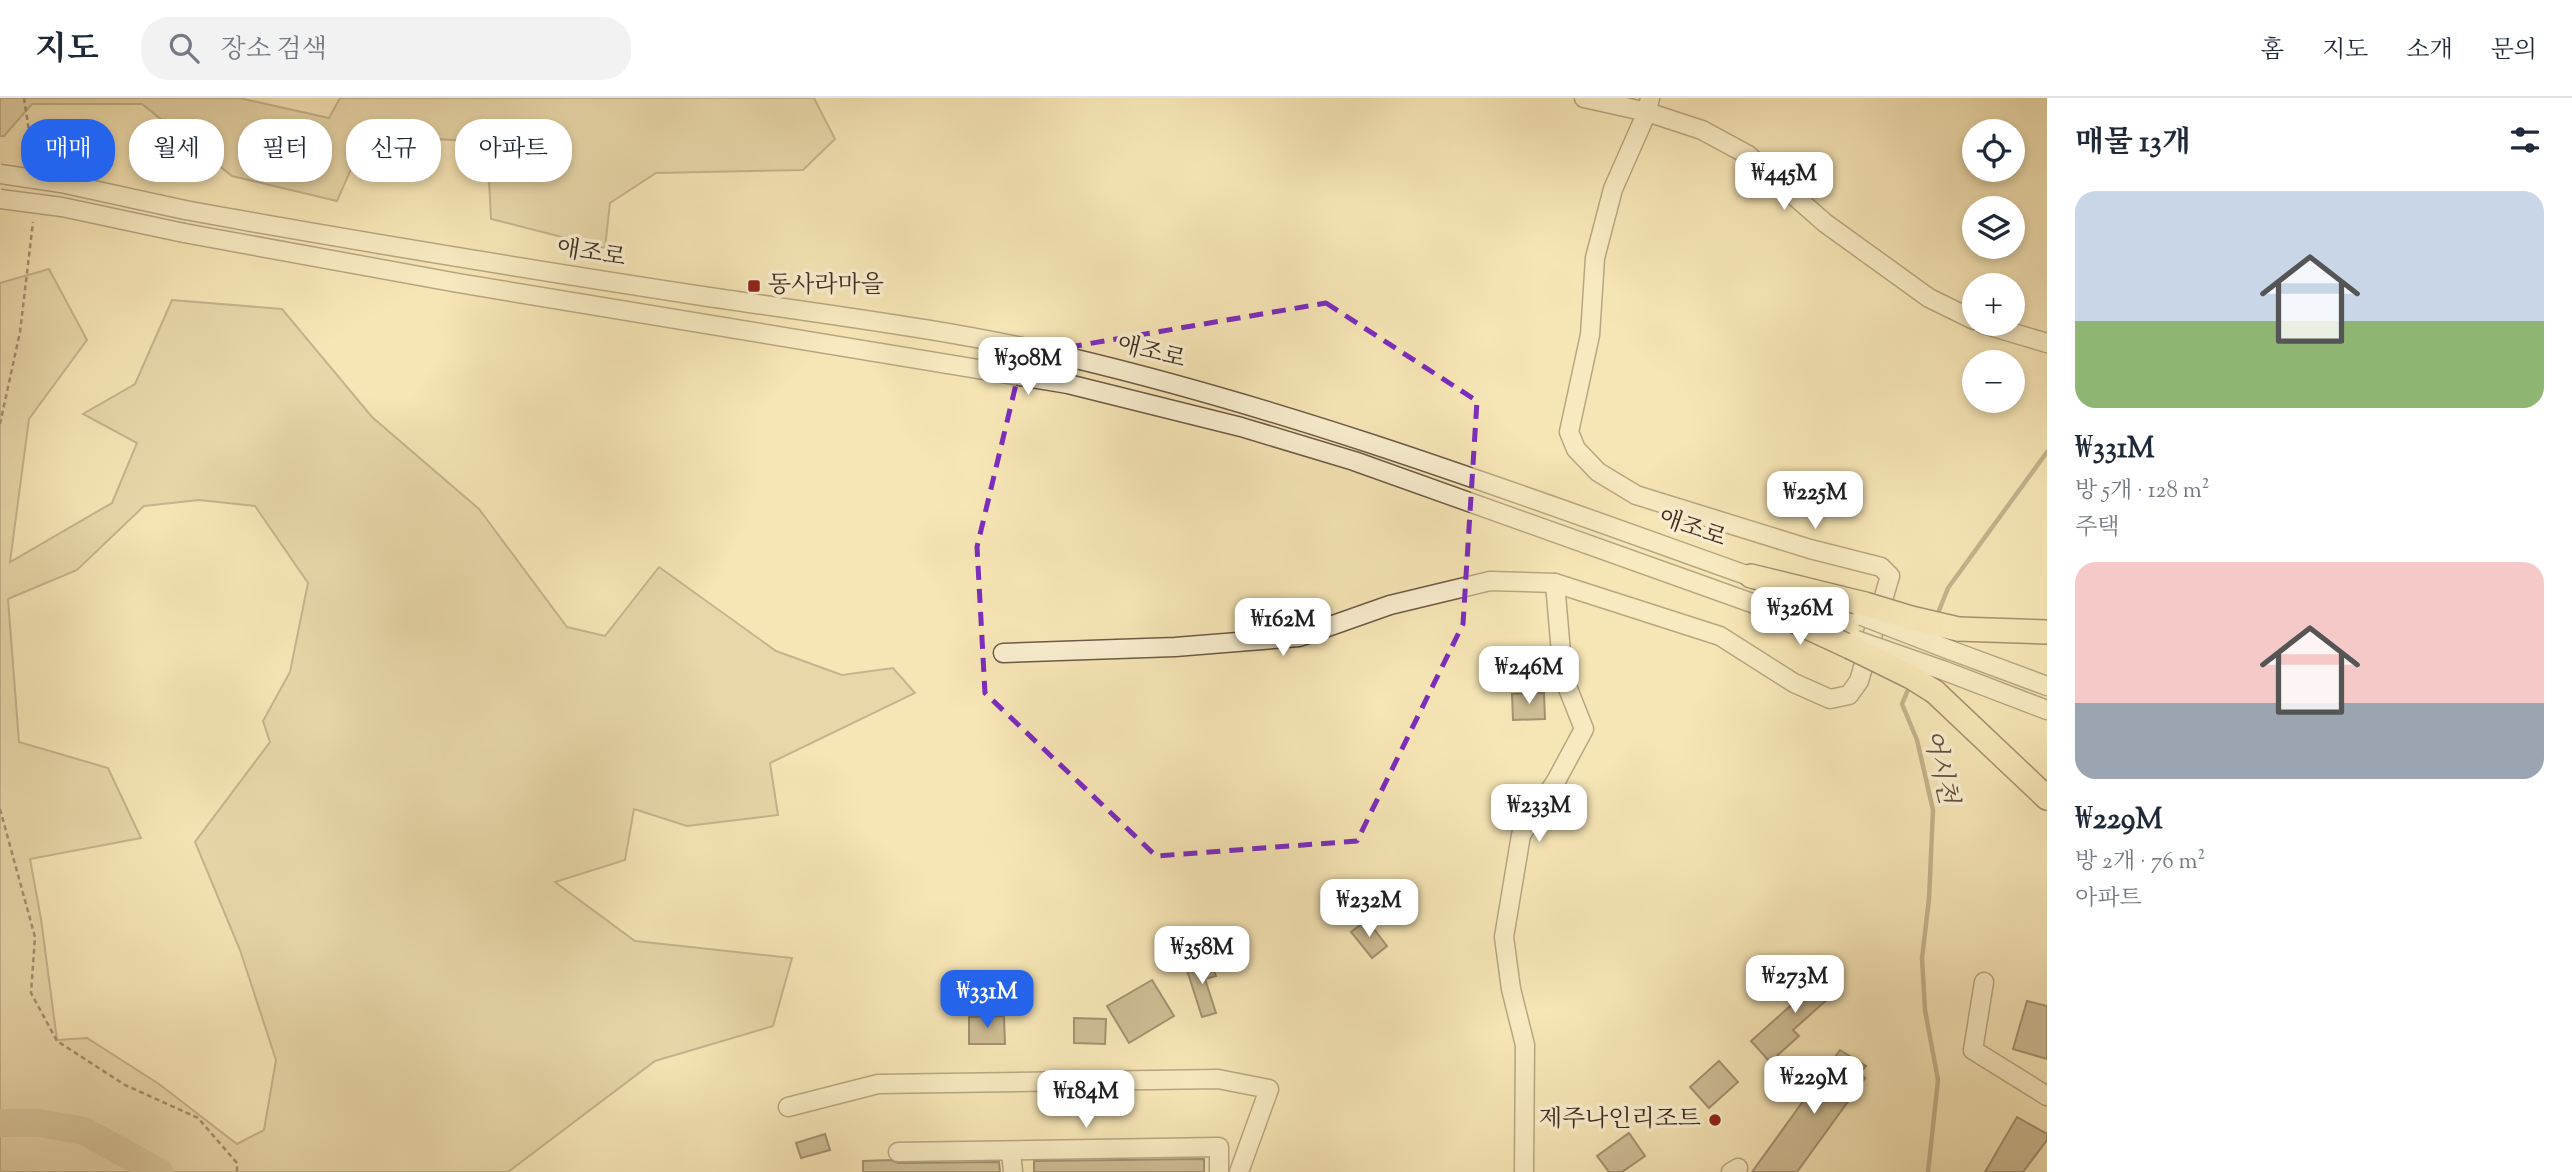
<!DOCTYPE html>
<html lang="ko">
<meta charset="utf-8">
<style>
body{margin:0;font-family:"Sorts Mill Goudy","Noto Serif KR",serif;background:#f2f2f3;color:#1f2937;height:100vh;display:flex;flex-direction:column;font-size:26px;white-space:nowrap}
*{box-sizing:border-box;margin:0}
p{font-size:23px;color:#747a83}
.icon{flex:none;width:38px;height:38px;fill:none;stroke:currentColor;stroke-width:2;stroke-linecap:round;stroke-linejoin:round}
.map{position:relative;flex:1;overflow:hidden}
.details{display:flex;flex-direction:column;background:#fff;width:525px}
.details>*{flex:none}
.guide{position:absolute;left:21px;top:21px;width:665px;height:63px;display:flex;gap:14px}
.tools{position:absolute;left:1962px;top:21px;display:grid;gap:14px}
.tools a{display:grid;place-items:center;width:63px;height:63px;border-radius:50%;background:#fff;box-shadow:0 4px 10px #0003;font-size:35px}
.price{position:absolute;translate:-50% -60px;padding:0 16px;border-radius:14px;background:#fff;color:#222;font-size:23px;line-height:46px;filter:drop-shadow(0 2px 4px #0008)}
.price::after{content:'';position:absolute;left:50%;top:42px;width:21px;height:16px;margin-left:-10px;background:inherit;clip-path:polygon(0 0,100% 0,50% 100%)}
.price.active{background:#2563eb;color:#fff}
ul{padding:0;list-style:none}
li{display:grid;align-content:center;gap:14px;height:371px;padding:0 28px}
li span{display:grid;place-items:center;height:217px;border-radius:21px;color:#555}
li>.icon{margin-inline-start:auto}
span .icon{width:126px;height:126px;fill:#fffc;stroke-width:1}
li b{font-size:30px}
h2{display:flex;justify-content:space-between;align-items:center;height:84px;padding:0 28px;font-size:30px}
.pill{padding:0 24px;border-radius:28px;background:#fff;box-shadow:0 4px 10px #0003;font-size:24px;line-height:63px}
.pill.active{background:#2563eb;color:#fff}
header{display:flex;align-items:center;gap:42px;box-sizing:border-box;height:98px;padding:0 35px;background:#fff;border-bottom:2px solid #e0e1e3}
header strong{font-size:33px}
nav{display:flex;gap:38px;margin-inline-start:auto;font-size:24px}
.search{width:490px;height:63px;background:#f2f2f3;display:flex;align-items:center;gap:18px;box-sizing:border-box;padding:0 24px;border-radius:28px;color:#747a83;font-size:26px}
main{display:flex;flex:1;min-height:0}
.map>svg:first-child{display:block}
.green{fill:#d7c59c;stroke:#8b785e;stroke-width:2;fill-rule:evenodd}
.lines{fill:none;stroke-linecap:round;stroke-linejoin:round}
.stream{stroke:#88755c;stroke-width:4.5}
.river{stroke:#b8a683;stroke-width:28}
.building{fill:#9e8c6e;stroke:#3f2b21;stroke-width:2}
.minor-casing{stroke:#6d5a46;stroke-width:21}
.major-casing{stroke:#3f2b21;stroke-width:26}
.path{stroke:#3f2b21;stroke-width:2.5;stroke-dasharray:5 3.5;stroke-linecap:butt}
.minor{stroke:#f9eecf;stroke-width:18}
.major{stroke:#f6e5b5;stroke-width:23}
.minor-bridge-casing{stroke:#6d5a46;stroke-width:21;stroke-linecap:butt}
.major-bridge-casing{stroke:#3f2b21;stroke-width:26;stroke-linecap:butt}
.minor-bridge{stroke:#f9eecf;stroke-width:18}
.major-bridge{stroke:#f6e5b5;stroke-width:23}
.marked{fill:none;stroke:#7b2cbf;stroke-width:5;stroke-dasharray:14 9;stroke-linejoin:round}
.poi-dot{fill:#8f2418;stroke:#f9eecf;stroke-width:2.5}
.labels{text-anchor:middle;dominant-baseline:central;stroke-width:7;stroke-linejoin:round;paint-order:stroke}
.street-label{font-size:24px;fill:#3f2b21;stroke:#f9eecf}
.poi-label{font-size:24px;fill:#3f2b21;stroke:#f9eecf;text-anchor:start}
.water-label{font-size:26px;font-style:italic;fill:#63503e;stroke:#f9eecf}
</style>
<header>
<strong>지도</strong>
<div class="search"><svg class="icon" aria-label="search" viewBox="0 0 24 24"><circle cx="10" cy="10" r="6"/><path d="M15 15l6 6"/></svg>장소 검색</div>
<nav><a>홈</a><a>지도</a><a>소개</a><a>문의</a></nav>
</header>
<main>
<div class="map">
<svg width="2047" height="1074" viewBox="0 0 2047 1074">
<rect width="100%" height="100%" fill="#f6e5b5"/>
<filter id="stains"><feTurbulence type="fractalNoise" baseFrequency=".00286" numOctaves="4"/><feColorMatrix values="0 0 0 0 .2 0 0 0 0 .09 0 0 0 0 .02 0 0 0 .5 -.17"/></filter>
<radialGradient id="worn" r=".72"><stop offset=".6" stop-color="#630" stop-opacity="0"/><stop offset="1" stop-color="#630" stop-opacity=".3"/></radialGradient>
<g class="green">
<polygon points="0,0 239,0 329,20 340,0 814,0 835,41 803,72 656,75 610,105 605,150 491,121 487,44 366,37 337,103 232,78 142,6 32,6 4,38 0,38"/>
<path d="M49,171L87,242L29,321L10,464L112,405L137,345L83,316L135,286L172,202L282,211L372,319L479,411L567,529L605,538L659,469L776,553L842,577L893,570L915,595L770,665L778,717L687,728L634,711L625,762L555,784L635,843L792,860L773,928L655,963L508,1074H0V185ZM199,402L255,408L308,485L290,574L263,623L270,644L195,744L240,852L276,962L264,1032L237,1046L159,986L87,940L57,942L41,821L30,761L141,740L108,670L19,644L8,501L77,472L144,408Z"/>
</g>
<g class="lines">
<g class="stream">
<polyline points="1936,520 1948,490 2047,354"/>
<polyline points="1910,587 1902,606 1917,642 1933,712 1929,801 1922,860 1925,912 1938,982 1928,1074"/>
</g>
<polyline class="river" points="0,1025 39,1025 84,1033 159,1074"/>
</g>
<g class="building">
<polygon points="1544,595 1545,621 1513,622 1512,596"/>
<polygon points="1367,822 1387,848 1372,860 1351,834"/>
<polygon points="1210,861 1216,878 1205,881 1216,915 1202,919 1186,869"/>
<polygon points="1820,870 1839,891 1793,932 1799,938 1770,964 1751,943 1797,902 1791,896"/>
<polygon points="1152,882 1174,918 1129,945 1107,908"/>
<polygon points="2027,903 2047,908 2047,961 2013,951"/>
<polygon points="1004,918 1005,946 969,946 969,919"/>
<polygon points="1074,920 1106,921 1105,946 1074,945"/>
<polygon points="1840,952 1866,968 1860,975 1865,980 1797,1074 1752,1074"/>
<polygon points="1719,963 1738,984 1709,1010 1690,989"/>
<polygon points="2017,1019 2047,1036 2047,1042 2023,1074 1985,1074"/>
<polygon points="1629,1035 1645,1058 1622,1074 1609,1074 1597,1058"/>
<polygon points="825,1036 830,1052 801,1060 796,1045"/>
<polygon points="1204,1061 1204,1074 1034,1074 1034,1063"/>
<polygon points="891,1062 898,1065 999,1064 1000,1074 863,1074 863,1063"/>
</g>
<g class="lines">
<defs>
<g id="minor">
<polyline points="1584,0 1647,14 1702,32 1748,57 1825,125 1929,200 1974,222"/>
<path d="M185,112C360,144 534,172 709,199C830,217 953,232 1072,260C1308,316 1535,402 1763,483"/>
<polyline points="184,135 458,185 1068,286 1241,329 1354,363 1780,515"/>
<polyline points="1983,226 2047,245"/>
<polyline points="1950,552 2047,588"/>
<polyline points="1003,555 1175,549 1299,539 1390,507 1490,483 1555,485 1720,538 1794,585 1830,601 1849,597 1859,583 1890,478 1881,469 1810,451 1636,397 1598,374 1576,351 1569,334 1590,237 1595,160 1613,91 1647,14 1650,0"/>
<polyline points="1945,573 2047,612"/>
<polyline points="1984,884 1973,952 2047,998"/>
<polyline points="788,1009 878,986 1218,981 1269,991 1239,1074"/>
<polyline points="1011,1053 1013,1074"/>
<polyline points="898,1054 1219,1049 1219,1074"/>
<polyline points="1524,1074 1525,947 1511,891 1504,839 1521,737 1556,683 1584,631 1563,578 1555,485"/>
<polyline points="1731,1074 1738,1070"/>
</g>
<g id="major">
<polyline points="1751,478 1865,506"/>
<polyline points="1768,511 1850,549"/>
<polyline points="1958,531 2047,534"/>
<polyline points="1935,594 2047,700"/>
</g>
</defs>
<use href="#minor" class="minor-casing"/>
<use href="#major" class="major-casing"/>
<g class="path">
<polyline points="24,0 32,53"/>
<polyline points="0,326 20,234 33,124"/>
<polyline points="0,711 35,839 31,895 57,943 125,987 198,1020 237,1065 237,1074"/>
</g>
<use href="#minor" class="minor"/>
<use href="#major" class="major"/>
<defs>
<g id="minor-bridge">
<polyline points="0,76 61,85 185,112"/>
<polyline points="0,101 62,109 184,135"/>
<polyline points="1862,518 1950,552"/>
<polyline points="1856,542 1945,573"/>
</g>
<g id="major-bridge">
<polyline points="1865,506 1911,520 1958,531"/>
<polyline points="1850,549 1911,579 1935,594"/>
</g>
</defs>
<use href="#minor-bridge" class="minor-bridge-casing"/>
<use href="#major-bridge" class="major-bridge-casing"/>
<use href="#minor-bridge" class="minor-bridge"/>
<use href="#major-bridge" class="major-bridge"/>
</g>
<path d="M0 0H2047V1074H0ZM1326,205L1477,303L1463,526L1357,743L1156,758L985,595L977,449L1023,257Z" fill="#f6e5b5" fill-opacity=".55" fill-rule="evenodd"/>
<path class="marked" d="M1326,205L1477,303L1463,526L1357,743L1156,758L985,595L977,449L1023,257Z"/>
<g class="poi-dot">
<rect x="747" y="181" width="14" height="14" rx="3.5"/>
<circle cx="1715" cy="1022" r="7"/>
</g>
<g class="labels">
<g class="street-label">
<text transform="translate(591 156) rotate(9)">애조로</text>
<text transform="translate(1151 255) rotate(14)">애조로</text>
<text transform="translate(1692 431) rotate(19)">애조로</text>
</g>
<g class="poi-label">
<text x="768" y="188">동사라마을</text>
<text x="1701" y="1022" text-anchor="end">제주나인리조트</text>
</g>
<g class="water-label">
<text transform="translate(1939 669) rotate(77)">어시천</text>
</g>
</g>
<rect width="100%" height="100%" filter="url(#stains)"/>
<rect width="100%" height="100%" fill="url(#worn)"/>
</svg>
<div class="tools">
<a><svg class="icon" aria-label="locate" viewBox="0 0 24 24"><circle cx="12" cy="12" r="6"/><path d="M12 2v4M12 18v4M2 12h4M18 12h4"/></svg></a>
<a><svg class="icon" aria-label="layers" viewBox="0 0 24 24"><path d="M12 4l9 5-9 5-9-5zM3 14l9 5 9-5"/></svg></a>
<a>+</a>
<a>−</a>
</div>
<b class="price" style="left:1784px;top:114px">₩445M</b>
<b class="price" style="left:1028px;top:299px">₩308M</b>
<b class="price" style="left:1815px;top:433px">₩225M</b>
<b class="price" style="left:1800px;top:549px">₩326M</b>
<b class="price" style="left:1283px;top:560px">₩162M</b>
<b class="price" style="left:1529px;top:608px">₩246M</b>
<b class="price" style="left:1539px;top:746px">₩233M</b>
<b class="price" style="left:1369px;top:841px">₩232M</b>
<b class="price" style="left:1202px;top:888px">₩358M</b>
<b class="price" style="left:1795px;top:917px">₩273M</b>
<b class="price active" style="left:987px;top:932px">₩331M</b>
<b class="price" style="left:1814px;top:1018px">₩229M</b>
<b class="price" style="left:1086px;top:1032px">₩184M</b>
<div class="guide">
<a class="pill active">매매</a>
<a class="pill">월세</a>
<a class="pill">필터</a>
<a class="pill">신규</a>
<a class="pill">아파트</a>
</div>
</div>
<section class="details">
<h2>매물 13개<svg class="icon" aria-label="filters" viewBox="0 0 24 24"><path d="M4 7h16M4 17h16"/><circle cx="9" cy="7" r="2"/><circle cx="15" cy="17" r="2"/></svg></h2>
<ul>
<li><span style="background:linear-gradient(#c9d6e8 60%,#8fb573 0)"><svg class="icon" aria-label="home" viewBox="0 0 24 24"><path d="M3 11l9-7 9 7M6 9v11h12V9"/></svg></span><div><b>₩331M</b><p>방 5개 · 128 m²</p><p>주택</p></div></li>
<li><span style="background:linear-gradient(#f6c9c9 65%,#9aa5b1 0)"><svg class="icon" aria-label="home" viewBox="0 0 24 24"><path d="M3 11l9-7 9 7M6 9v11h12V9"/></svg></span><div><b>₩229M</b><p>방 2개 · 76 m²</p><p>아파트</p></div></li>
</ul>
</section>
</main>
